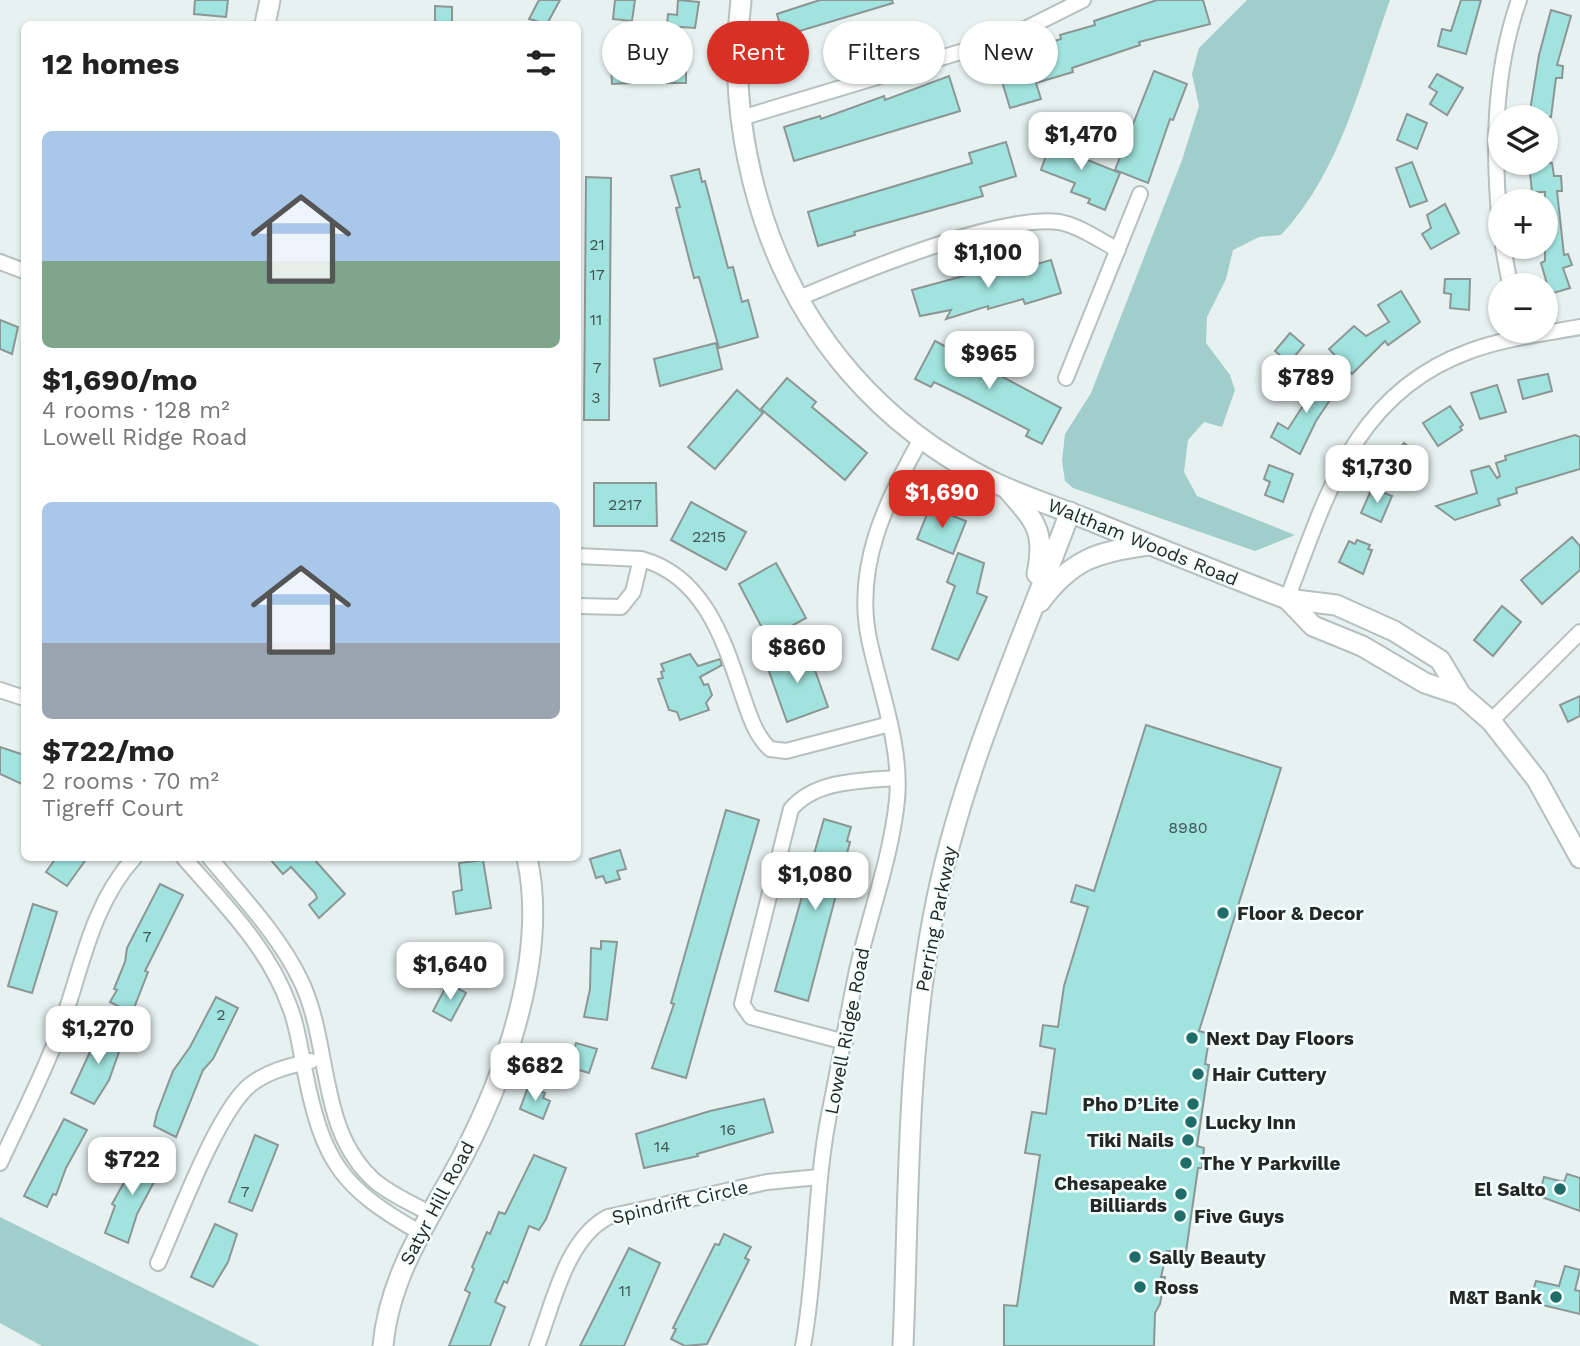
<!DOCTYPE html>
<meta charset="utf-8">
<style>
body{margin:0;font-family:"Work Sans",sans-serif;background:#f6f6f6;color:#222;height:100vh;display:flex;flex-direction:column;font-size:26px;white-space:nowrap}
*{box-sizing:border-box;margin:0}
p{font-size:23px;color:#767676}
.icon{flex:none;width:38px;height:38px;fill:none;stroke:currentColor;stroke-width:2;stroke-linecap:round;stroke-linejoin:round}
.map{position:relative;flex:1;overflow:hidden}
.side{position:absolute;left:21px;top:21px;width:560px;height:840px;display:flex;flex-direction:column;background:#fff;border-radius:10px;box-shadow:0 2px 5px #0004}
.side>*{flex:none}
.guide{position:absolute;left:602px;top:21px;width:665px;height:63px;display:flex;gap:14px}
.fabs{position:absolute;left:1488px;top:105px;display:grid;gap:14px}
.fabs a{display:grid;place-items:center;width:70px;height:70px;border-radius:50%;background:#fff;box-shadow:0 2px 5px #0004;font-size:35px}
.price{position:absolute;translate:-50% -60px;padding:0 16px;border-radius:14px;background:#fff;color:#222;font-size:23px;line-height:46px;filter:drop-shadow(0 2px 4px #0008)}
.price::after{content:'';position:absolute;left:50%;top:42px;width:21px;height:16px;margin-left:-10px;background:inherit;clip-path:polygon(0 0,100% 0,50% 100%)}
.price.active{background:#d93025;color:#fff}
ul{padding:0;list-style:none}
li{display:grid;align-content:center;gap:14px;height:371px;padding:0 21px}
li span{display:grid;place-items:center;height:217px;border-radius:10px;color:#555}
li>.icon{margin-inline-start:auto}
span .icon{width:126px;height:126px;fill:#fffc;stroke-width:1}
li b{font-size:30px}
h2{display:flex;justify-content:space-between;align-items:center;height:84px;padding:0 21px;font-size:30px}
.chip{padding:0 24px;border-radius:32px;background:#fff;box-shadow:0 2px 5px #0004;font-size:24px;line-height:63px}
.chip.active{background:#d93025;color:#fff}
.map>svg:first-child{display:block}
.green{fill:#a1cecb}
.building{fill:#a1e4df;stroke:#8c9695;stroke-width:2}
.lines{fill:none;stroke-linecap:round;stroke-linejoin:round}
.street-casing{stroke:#b6c0bf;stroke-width:18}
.secondary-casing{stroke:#b6c0bf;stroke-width:23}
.street{stroke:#fff;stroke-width:14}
.secondary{stroke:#fff;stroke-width:19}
.poi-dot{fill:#206c68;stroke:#f3fefd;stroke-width:2.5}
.labels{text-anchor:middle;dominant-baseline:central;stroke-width:5;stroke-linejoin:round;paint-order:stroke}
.number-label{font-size:16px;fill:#425654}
.street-label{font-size:19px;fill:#232726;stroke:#f3fefd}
.poi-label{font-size:19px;font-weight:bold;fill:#232726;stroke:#f3fefd;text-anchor:start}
</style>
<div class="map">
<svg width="1580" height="1346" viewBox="0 0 1580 1346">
<rect width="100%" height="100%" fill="#e6f1f0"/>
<g class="green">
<path d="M1247,0H1390C1361,81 1341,171 1281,235L1259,237L1233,250L1226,279L1207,317L1206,343L1230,375L1235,390L1222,427L1204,422L1188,440L1184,472L1197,496L1295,535L1255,551L1073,488L1065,481L1062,461L1065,434L1091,393L1182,160L1199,106L1192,74L1199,48Z"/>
<polygon points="0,1217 260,1346 42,1346 0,1323"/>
</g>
<g class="building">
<polygon points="195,0 228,0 226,17 194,14"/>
<polygon points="539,0 560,0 547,24 529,19"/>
<polygon points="615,0 635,0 632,21 613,19"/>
<polygon points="678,0 699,2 695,28 667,26 668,14 677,15"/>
<polygon points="820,0 892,0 893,3 783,36 777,14"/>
<polygon points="1157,0 1203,0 1210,24 1139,42 1140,45 1072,68 1073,72 1036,83 1041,99 1010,108 1001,78 1046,62 1041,45 1061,39 1060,35 1095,25 1094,21"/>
<polygon points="1461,0 1481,0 1466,54 1438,46 1442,29 1451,31"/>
<polygon points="435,6 452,7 452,24 435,24"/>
<polygon points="1551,10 1571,16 1557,65 1563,66 1562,78 1556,78 1551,117 1529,117 1539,55"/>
<polygon points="630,52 632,83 612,84 610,54"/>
<polygon points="668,55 686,55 686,83 667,83"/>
<polygon points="1154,71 1187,84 1173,120 1170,119 1148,183 1115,170"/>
<polygon points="1437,74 1463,88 1447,115 1430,104 1437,92 1429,87"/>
<polygon points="949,76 960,111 794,161 784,127 820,116 821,119 884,96 885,100"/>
<polygon points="1407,114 1427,123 1417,149 1397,140"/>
<polygon points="1053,136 1088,150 1085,159 1120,173 1105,210 1088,203 1090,199 1071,192 1075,183 1041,170"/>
<polygon points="1006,142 1016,176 980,187 983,196 854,232 855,235 818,246 808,212 972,163 969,153"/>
<polygon points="1412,162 1427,201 1410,207 1396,168"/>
<polygon points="1529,163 1552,163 1554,176 1561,176 1562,191 1557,191 1564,255 1568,254 1572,265 1563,268 1570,288 1550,294 1541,263 1545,261 1545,192 1532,192"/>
<polygon points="699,169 702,182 705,181 728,268 733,267 742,302 748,300 758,337 719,348 699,277 694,278 676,208 680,207 671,176"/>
<polygon points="586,177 611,178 609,420 584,420"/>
<polygon points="1445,204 1459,233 1431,249 1422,234 1431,228 1427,215"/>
<polygon points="1051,260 1061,293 1025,304 1023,299 988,309 988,306 946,319 951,310 920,316 912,290 978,272 979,275 1014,265 1016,270"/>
<polygon points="1445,279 1470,279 1469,310 1450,308 1451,294 1444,293"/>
<polygon points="1401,291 1420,322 1388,345 1385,341 1352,374 1329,349 1354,326 1366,336 1389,322 1378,305"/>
<polygon points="0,320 18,327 12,354 0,349"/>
<polygon points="1290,333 1304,345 1289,363 1275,351"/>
<polygon points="935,341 1061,408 1042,444 1026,436 1029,430 967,398 934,382 931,387 915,379"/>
<polygon points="716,343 722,369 660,386 654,359"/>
<polygon points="1314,372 1338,388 1316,421 1300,454 1271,437 1278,423 1288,429 1313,390 1305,385"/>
<polygon points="1548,374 1552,391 1523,399 1518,380"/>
<polygon points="787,378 816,402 812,407 867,453 845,480 761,409"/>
<polygon points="1497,385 1506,412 1480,419 1471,393"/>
<polygon points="737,390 763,413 715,469 688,447"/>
<polygon points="1450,406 1463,425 1460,427 1462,430 1438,446 1423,423"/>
<polygon points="1575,435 1580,437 1580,469 1516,488 1517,493 1498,499 1500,505 1455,520 1436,506 1477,493 1471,471 1489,466 1497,478 1500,476 1496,463 1506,460 1505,456"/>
<polygon points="1404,443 1425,459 1416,471 1410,466 1401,478 1386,466"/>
<polygon points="1269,465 1293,474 1283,502 1265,495 1270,482 1264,479"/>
<polygon points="594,483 656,483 657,526 594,526"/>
<polygon points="1372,488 1392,496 1381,522 1361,513"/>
<polygon points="691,502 746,532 726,570 671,540"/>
<polygon points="930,507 966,521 953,554 917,539"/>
<polygon points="1572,537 1580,546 1580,570 1542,604 1521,580"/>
<polygon points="1357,540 1370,545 1368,549 1372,550 1363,574 1339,562 1349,541 1355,544"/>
<polygon points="958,553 984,563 977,593 987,597 958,660 932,649 955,586 947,582"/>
<polygon points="776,563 806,618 768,639 739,584"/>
<polygon points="1502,606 1521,622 1493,656 1474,640"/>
<polygon points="807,648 828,707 787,722 766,663"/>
<polygon points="690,654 698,666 720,659 722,665 700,677 704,685 708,684 712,695 706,703 709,710 680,720 677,712 669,710 658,679 663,678 661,672 664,671 661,664"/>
<polygon points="1580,696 1580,716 1568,722 1560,705"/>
<polygon points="1146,725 1281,768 1199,1031 1210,1034 1205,1064 1209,1065 1197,1146 1204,1148 1202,1168 1198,1168 1186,1252 1167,1251 1161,1277 1165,1277 1160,1304 1155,1313 1154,1346 1004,1346 1004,1305 1017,1306 1040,1155 1025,1153 1032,1112 1046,1114 1055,1049 1040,1046 1043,1025 1058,1027 1064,986 1088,907 1071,902 1076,885 1094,891"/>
<polygon points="0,747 24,755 24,785 0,774"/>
<polygon points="726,810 759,820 686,1078 652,1068 674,1004 671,1003"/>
<polygon points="824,819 851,827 847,841 850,842 808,1001 775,991"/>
<polygon points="620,850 626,869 617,871 620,879 606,883 603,876 596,878 590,859"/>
<polygon points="56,858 87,858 67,886 46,872"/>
<polygon points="269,858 313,858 345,894 319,918 309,905 317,898 315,893 291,867 283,874"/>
<polygon points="483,860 491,908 456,914 453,892 462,890 459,863"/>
<polygon points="160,884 183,895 145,971 148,972 132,1013 110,1002 117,990 114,989 125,962 127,948"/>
<polygon points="33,904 57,912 32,993 8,986"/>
<polygon points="601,941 617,942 607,1020 584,1017 590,989 591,948 601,949"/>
<polygon points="448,983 466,993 451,1021 433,1011"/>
<polygon points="216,997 238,1008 213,1059 203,1070 176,1137 154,1126 157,1113 173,1071 190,1047"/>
<polygon points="101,1028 124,1038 109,1080 94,1104 71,1093"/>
<polygon points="576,1043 597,1049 589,1073 569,1067"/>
<polygon points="528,1087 545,1093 543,1098 550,1101 543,1119 520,1109"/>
<polygon points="764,1099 773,1132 697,1154 698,1156 644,1168 636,1134 710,1111"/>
<polygon points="64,1119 87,1130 66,1168 56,1195 53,1194 47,1207 24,1196"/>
<polygon points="255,1135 278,1145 252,1211 229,1202"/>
<polygon points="140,1154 163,1165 137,1214 128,1243 105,1233 115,1206 112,1204"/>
<polygon points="534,1155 566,1168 546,1219 539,1230 529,1226 507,1283 504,1281 495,1302 505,1307 490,1346 449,1346 470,1293 465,1290 474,1269 472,1267 487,1232 490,1234 499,1212 505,1214"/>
<polygon points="1567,1174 1580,1178 1580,1211 1539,1196 1544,1177 1564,1182"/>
<polygon points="215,1224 237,1234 228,1262 213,1287 191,1277"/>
<polygon points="724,1234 751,1247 745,1258 749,1260 707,1344 685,1346 671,1339 676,1329 673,1328 715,1244 719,1245"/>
<polygon points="629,1248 660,1263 624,1346 580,1346"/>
<polygon points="1565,1266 1580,1270 1575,1290 1580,1291 1580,1314 1530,1302 1536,1281 1559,1286"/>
</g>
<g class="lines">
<defs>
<g id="street">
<polyline points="741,118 1007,38 1083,0"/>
<path d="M1500,227C1493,150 1493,74 1519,0"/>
<polyline points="1503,247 1510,285"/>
<polyline points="0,262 24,271"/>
<path d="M797,299C855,274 1000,214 1059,222C1078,225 1101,241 1118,250"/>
<polyline points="1066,378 1140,194"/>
<polyline points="578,556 641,559 633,592 621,607 578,606"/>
<path d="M641,559C702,575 723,637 741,691C748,711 754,734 770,749L786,751L890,724"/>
<path d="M1287,599C1327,495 1354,393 1470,351C1505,338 1543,334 1580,327"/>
<polyline points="0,690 24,698"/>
<polyline points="1491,721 1580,632"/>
<path d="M184,858C223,903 268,947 289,1005C298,1026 300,1050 305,1072C323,1162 341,1188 421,1233"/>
<path d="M210,858C242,897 279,935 301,981C332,1046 317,1131 376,1182C392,1195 413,1204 431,1214"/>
<path d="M845,1042L751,1017L742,1004L791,809C816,780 860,781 896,778"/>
<path d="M0,1163C18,1124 38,1085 54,1045C80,982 87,910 134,858"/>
<path d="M158,1263C178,1219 217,1112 250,1085C268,1071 289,1066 311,1061"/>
<path d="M537,1346C553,1304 566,1239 608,1217L767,1182L819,1177"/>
<path d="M803,1346C817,1270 814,1191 829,1115C839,1067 847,1018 857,970C870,913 891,858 897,800C902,746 880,691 869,639C854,566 886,501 921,439"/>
</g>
<g id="secondary">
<path d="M741,0C732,74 741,150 764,220C802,335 882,427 991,481C1024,497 1060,508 1094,522C1158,548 1222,574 1287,599L1336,605L1394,631L1440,660L1461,695L1491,721L1537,780L1580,858"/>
<polyline points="265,24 270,0"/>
<path d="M1008,490C1035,521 1046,531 1037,574"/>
<polyline points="1287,599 1313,626 1362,646 1425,683 1461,695"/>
<path d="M1040,602C1072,559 1097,552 1148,545"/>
<path d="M383,1346C389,1275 430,1218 463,1156C507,1072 548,952 527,858"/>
<path d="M903,1346C909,1204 906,1059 933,918C959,776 1020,647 1070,512"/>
</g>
</defs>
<use href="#street" class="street-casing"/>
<use href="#secondary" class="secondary-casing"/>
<use href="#street" class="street"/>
<use href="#secondary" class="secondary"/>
</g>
<g class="poi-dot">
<circle cx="1223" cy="913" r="7"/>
<circle cx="1192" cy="1038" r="7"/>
<circle cx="1198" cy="1074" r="7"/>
<circle cx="1193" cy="1104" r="7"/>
<circle cx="1191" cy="1122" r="7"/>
<circle cx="1188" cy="1140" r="7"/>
<circle cx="1186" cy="1163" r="7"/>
<circle cx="1560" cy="1189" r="7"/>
<circle cx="1181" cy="1194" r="7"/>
<circle cx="1180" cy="1216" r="7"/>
<circle cx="1135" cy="1257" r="7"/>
<circle cx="1140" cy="1287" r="7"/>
<circle cx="1556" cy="1297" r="7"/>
</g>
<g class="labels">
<g class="number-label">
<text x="597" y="244">21</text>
<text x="597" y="274">17</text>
<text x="596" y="319">11</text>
<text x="597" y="367">7</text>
<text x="596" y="397">3</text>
<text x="625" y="504">2217</text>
<text x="709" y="536">2215</text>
<text x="1188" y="827">8980</text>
<text x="147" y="936">7</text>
<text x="221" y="1014">2</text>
<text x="728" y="1129">16</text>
<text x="662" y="1146">14</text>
<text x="245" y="1191">7</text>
<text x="625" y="1290">11</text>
</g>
<g class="street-label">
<text transform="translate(1143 542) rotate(22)">Waltham Woods Road</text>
<text transform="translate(936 919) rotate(-79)">Perring Parkway</text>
<text transform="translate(847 1031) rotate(-79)">Lowell Ridge Road</text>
<text transform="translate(680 1202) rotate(-13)">Spindrift Circle</text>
<text transform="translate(437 1203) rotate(-62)">Satyr Hill Road</text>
</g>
<g class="poi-label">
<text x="1237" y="913">Floor &amp; Decor</text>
<text x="1206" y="1038">Next Day Floors</text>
<text x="1212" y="1074">Hair Cuttery</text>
<text x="1179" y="1104" text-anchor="end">Pho D’Lite</text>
<text x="1205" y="1122">Lucky Inn</text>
<text x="1174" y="1140" text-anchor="end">Tiki Nails</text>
<text x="1200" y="1163">The Y Parkville</text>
<text x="1167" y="1183" text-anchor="end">Chesapeake<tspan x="1167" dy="22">Billiards</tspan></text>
<text x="1546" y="1189" text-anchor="end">El Salto</text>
<text x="1194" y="1216">Five Guys</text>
<text x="1149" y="1257">Sally Beauty</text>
<text x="1154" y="1287">Ross</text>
<text x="1542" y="1297" text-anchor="end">M&amp;T Bank</text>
</g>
</g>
</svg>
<div class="fabs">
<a><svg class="icon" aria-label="layers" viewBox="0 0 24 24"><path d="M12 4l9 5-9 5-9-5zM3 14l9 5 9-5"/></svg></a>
<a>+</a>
<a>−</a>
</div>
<b class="price" style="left:1081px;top:172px">$1,470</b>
<b class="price" style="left:988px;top:290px">$1,100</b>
<b class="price" style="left:989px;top:391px">$965</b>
<b class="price" style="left:1306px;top:415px">$789</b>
<b class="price" style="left:1377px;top:505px">$1,730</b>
<b class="price active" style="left:942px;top:530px">$1,690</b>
<b class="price" style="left:797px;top:685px">$860</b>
<b class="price" style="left:815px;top:912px">$1,080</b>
<b class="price" style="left:450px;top:1002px">$1,640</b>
<b class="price" style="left:98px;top:1066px">$1,270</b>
<b class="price" style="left:535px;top:1103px">$682</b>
<b class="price" style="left:132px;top:1197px">$722</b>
<div class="guide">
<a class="chip">Buy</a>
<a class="chip active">Rent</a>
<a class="chip">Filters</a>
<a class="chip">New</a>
</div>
<section class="side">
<h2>12 homes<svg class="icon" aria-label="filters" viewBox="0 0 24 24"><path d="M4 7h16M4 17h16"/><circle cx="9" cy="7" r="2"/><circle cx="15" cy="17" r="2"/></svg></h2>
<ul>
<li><span style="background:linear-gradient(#a9c7e8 60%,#7fa58c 0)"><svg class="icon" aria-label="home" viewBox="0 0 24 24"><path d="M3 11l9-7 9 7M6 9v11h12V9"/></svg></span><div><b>$1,690/mo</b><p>4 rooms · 128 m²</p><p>Lowell Ridge Road</p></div></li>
<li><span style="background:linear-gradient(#a9c7e8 65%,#9aa5b1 0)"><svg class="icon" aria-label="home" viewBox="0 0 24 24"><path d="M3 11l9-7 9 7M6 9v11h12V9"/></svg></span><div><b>$722/mo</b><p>2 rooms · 70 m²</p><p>Tigreff Court</p></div></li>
</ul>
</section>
</div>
